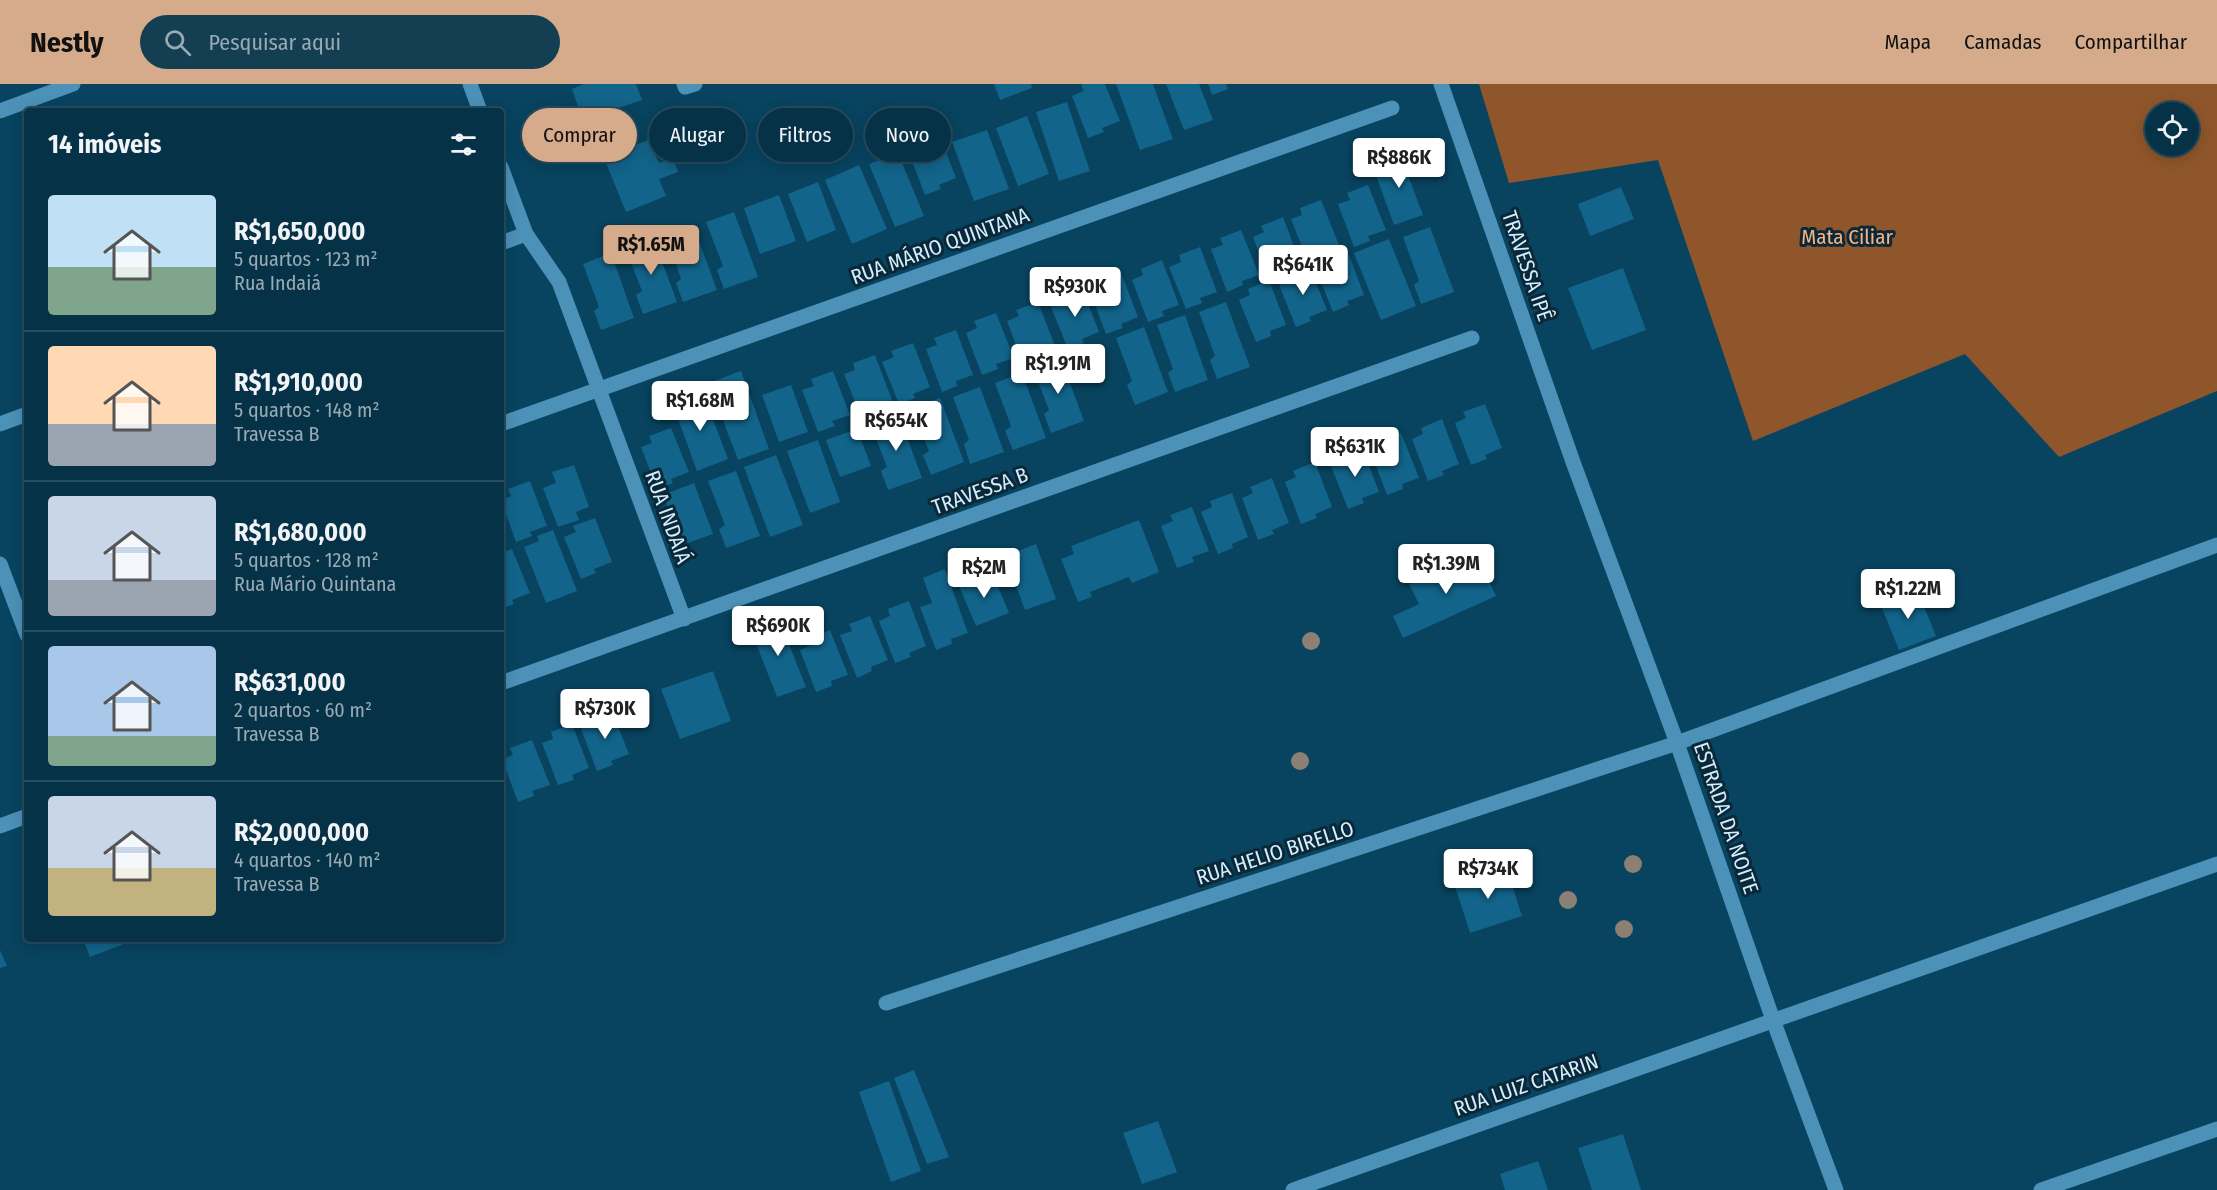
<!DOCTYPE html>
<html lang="pt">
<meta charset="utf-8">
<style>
body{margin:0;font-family:"Fira Sans Condensed",sans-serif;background:#143e52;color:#f1f3f6;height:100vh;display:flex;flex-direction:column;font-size:22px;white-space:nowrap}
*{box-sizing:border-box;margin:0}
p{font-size:20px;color:#98aab4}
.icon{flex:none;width:33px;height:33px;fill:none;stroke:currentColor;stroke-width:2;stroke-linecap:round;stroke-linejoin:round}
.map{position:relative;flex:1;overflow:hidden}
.sheet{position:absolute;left:24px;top:24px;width:480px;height:834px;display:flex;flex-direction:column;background:#063247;border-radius:6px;box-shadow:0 3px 15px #0003,0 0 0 2px #274d60}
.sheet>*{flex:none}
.guide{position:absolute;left:522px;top:24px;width:570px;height:54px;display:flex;gap:12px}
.fabs{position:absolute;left:2145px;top:18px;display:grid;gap:12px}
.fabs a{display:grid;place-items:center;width:54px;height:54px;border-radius:50%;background:#063247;box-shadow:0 3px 15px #0003,0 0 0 2px #274d60;font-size:30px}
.price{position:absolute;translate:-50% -51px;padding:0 14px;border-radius:6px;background:#fff;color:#222;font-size:20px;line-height:39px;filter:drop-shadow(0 2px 3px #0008)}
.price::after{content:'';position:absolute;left:50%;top:36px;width:18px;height:14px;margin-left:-9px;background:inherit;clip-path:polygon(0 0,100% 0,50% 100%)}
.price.selected{background:#d6ab8b;color:#111}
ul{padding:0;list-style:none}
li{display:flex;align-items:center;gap:18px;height:150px;padding:0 24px}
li+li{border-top:2px solid #274d60}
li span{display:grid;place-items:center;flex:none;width:168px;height:120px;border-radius:6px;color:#555}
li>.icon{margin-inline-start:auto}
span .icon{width:72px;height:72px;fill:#fffc;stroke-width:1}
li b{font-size:26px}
h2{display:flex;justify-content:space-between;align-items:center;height:72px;padding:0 24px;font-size:26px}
.tag{padding:0 21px;border-radius:27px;background:#063247;box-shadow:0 3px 15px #0003,0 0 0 2px #274d60;font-size:21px;line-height:54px}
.tag.selected{background:#d6ab8b;color:#111}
header{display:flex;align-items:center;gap:36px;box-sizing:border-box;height:84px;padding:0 30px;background:#d6ab8b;color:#111}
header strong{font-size:28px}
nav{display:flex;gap:33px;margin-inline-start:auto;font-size:21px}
.search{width:420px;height:54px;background:#143e52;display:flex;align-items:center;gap:15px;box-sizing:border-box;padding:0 21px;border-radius:33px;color:#98aab4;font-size:22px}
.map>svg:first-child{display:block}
.forest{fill:#8f562b;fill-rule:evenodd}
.building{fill:#12648a}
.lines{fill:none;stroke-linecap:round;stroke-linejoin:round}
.street{stroke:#4c91b8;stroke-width:15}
.tree{fill:#8b8073}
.labels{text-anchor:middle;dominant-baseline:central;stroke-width:6;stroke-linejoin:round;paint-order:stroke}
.park-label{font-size:21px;fill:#f6b283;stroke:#0a2838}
.street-label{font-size:21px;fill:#d3eeff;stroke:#0a2838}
</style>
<header>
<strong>Nestly</strong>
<div class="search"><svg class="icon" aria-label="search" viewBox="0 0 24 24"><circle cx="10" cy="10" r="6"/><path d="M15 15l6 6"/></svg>Pesquisar aqui</div>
<nav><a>Mapa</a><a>Camadas</a><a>Compartilhar</a></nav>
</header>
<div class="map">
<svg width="2217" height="1106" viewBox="0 0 2217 1106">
<rect width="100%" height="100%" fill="#08435f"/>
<path class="forest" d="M1479,0H2217V307L2059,373L1965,270L1753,357L1658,76L1509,99ZM2156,28H2188V62H2156Z"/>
<g class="building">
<polygon points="584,0 636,0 642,16 583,36 572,5"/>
<polygon points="994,0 1031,0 1032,4 1000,16"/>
<polygon points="1105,0 1120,37 1102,44 1104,48 1088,54 1072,12 1084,7 1081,1 1083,0"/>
<polygon points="1116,0 1153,0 1173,55 1140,66"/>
<polygon points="1166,0 1199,0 1213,36 1184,46"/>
<polygon points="1208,0 1226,0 1228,5 1212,11"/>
<polygon points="1067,18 1090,87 1059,97 1036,28"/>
<polygon points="1027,32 1049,90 1018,102 996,44"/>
<polygon points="987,46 1009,105 974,117 952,58"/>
<polygon points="939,50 956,94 939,101 941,105 925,111 909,69 920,64 917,58"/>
<polygon points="648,56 659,79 673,74 678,88 659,95 666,112 626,128 604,74"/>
<polygon points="898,69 924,132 895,143 869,80"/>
<polygon points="1408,71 1415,90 1409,94 1423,131 1394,141 1373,83"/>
<polygon points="859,81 887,145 852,160 825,96"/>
<polygon points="818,98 836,146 807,158 788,110"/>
<polygon points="1368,101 1386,146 1368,152 1370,157 1354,163 1338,120 1350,116 1347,109"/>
<polygon points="1621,103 1634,135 1590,152 1578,120"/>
<polygon points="779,111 796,157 760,170 744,124"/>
<polygon points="1321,116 1339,161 1322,167 1323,172 1308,178 1291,135 1302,131 1300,124"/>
<polygon points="734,128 758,193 724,205 717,186 723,182 706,138"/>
<polygon points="1283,133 1300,178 1283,184 1285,189 1269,195 1253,153 1264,148 1261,142"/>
<polygon points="693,141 717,206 683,218 676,199 681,195 666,151"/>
<polygon points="1430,143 1454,208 1421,220 1414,201 1419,197 1403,153"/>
<polygon points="1241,146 1259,191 1242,197 1243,201 1227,208 1211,165 1223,161 1220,154"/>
<polygon points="653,153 677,218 643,230 636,211 642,207 625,163"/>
<polygon points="1389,155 1416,222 1381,236 1354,169"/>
<polygon points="1200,163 1217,208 1200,214 1202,219 1186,225 1169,183 1181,178 1179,171"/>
<polygon points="1347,166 1364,211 1347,217 1349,221 1333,228 1316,185 1328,181 1325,174"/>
<polygon points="611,169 634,234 601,246 594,227 599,223 583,180"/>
<polygon points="1162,176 1179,221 1162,227 1164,232 1148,238 1132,196 1143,191 1141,185"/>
<polygon points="1309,182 1327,226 1309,233 1311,237 1296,243 1279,201 1290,197 1288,190"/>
<polygon points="1623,184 1646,246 1592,266 1568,204"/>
<polygon points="1121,189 1138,233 1121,240 1123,244 1106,250 1090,208 1102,204 1099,197"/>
<polygon points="1269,196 1286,241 1270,247 1271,252 1256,258 1239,216 1250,211 1248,205"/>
<polygon points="1082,204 1099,248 1082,255 1084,259 1068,265 1051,223 1063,218 1060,212"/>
<polygon points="1038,218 1055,262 1038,269 1040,273 1023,279 1007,237 1019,232 1016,226"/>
<polygon points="1226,218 1250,283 1217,295 1210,276 1215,272 1199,228"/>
<polygon points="996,229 1014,274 996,280 998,285 982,291 966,249 977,244 974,237"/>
<polygon points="1185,231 1208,296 1175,308 1168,289 1173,285 1157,241"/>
<polygon points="1144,243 1168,308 1135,321 1127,301 1132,297 1116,254"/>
<polygon points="956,246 973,291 956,297 957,302 942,308 926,265 937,261 934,254"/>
<polygon points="913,259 930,303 913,310 915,314 899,320 882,278 894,273 891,267"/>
<polygon points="875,271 892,316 874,322 876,327 861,333 844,290 855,286 853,279"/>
<polygon points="1060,272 1084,337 1051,349 1044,330 1049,326 1032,282"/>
<polygon points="741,287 769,365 738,376 709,299"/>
<polygon points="833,287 850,331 832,337 835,342 818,348 802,306 814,302 811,295"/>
<polygon points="1022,289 1046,354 1013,366 1005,347 1011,342 995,299"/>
<polygon points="791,301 808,348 779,358 762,311"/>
<polygon points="980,303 1004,368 970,380 964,360 969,356 953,313"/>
<polygon points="703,309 728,375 697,387 673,321"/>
<polygon points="940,314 964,378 931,391 923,371 929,367 912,324"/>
<polygon points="1485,320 1502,364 1485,371 1487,375 1471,381 1455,339 1466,334 1463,328"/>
<polygon points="898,329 922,394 888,406 881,387 887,383 870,339"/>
<polygon points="1442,335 1459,380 1442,387 1444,391 1428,397 1412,355 1423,350 1421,344"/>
<polygon points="671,344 689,388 671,395 673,399 657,405 641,363 652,359 649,352"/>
<polygon points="857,345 871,382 840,393 826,356"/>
<polygon points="1401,349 1419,394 1402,400 1403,405 1387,411 1371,369 1383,364 1380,357"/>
<polygon points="818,356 840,418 810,429 787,367"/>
<polygon points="1362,363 1379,408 1362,414 1364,419 1348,425 1331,382 1343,378 1340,371"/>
<polygon points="776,371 803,441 770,453 744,383"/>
<polygon points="1315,378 1332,423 1315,430 1317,434 1301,440 1285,398 1296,393 1293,387"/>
<polygon points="574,381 589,423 576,428 579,436 558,443 543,404 556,399 552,388"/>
<polygon points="736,387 760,452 726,464 719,445 725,441 708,397"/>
<polygon points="1272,394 1289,439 1272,446 1274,450 1258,456 1242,414 1253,409 1250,403"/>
<polygon points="530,397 547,442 530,448 532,452 516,458 501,416 511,412 508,405"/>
<polygon points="694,399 713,450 682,461 663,411"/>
<polygon points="1232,409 1248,453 1232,460 1233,464 1218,470 1201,428 1212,423 1210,417"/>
<polygon points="1192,423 1209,467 1192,473 1194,478 1177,484 1161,442 1173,437 1170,431"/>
<polygon points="595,434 612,478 594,485 596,489 581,495 564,453 576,448 573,442"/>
<polygon points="1139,436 1159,488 1132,499 1129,493 1090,508 1092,513 1078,518 1061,475 1074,470 1071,462"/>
<polygon points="553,446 577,507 546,519 524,463 539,457 537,452"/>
<polygon points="1036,460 1056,515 1025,526 1005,472"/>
<polygon points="512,465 530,509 512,516 514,520 501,525 501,469"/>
<polygon points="1476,469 1496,512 1403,554 1393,532 1419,520 1409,500"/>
<polygon points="945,485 968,549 951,555 952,560 936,566 920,523 932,519 923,494"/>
<polygon points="992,488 1009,529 976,542 959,502"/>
<polygon points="1917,505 1936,552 1899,566 1880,519"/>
<polygon points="909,517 926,562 909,569 911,573 895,579 879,537 890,532 888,525"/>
<polygon points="870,532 888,576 871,583 872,587 857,594 840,551 852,547 849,540"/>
<polygon points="778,533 806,603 777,613 750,544"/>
<polygon points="830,546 848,591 831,597 832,602 816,608 800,566 811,561 809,555"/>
<polygon points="713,587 731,637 680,655 661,605"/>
<polygon points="611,625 629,670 611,677 613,681 597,687 581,645 593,640 590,634"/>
<polygon points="572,640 589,684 572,691 574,696 558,701 542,659 553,655 551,648"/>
<polygon points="532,656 550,701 532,707 534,712 518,718 502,675 513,671 510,664"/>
<polygon points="1506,782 1522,832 1470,849 1454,799"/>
<polygon points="83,855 128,855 129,858 90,873"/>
<polygon points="0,866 7,882 0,884"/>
<polygon points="914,986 949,1073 927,1080 894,994"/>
<polygon points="889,997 921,1087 891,1098 859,1008"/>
<polygon points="1158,1037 1177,1088 1142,1100 1123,1049"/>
<polygon points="1623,1050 1641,1106 1592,1106 1578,1064"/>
<polygon points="1538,1077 1548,1106 1505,1106 1500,1090"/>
</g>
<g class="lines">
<g class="street">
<polyline points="470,0 480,27"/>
<polyline points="684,0 685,3 695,0"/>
<polyline points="1441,0 1573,378 1677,659 1773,936 1836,1106"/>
<polyline points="0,27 73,0"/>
<polyline points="501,83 526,150 559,198 684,535"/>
<polyline points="501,159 526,150"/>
<polyline points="0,340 27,330"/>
<polyline points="501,340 1392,24"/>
<polyline points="0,480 27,551"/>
<polyline points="501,599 1472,254"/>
<polyline points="0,742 27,732"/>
<polyline points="886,919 1677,659 2217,461"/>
<polyline points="1293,1106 2217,780"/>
<polyline points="2041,1106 2217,1045"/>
</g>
</g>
<g class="tree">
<circle cx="1311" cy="557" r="9"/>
<circle cx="1300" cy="677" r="9"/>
<circle cx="1633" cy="780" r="9"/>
<circle cx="1568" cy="816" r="9"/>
<circle cx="1624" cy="845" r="9"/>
</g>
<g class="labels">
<g class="park-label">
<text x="1847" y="153">Mata Ciliar</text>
</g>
<g class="street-label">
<text transform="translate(940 162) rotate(-20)">RUA MÁRIO QUINTANA</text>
<text transform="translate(1527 182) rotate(71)">TRAVESSA IPÊ</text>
<text transform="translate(980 407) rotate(-20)">TRAVESSA B</text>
<text transform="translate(668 433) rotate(70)">RUA INDAIÁ</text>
<text transform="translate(1726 734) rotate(71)">ESTRADA DA NOITE</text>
<text transform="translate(1275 769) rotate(-18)">RUA HELIO BIRELLO</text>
<text transform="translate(1526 1001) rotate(-19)">RUA LUIZ CATARIN</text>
</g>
</g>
</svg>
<div class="fabs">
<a><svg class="icon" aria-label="locate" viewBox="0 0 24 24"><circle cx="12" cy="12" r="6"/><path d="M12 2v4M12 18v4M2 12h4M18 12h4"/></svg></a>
</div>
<b class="price" style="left:1399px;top:105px">R$886K</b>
<b class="price selected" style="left:651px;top:192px">R$1.65M</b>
<b class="price" style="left:1303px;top:212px">R$641K</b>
<b class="price" style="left:1075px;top:234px">R$930K</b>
<b class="price" style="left:1058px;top:311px">R$1.91M</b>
<b class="price" style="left:700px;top:348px">R$1.68M</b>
<b class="price" style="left:896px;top:368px">R$654K</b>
<b class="price" style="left:1355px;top:394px">R$631K</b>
<b class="price" style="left:1446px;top:511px">R$1.39M</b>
<b class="price" style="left:984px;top:515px">R$2M</b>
<b class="price" style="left:1908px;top:536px">R$1.22M</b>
<b class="price" style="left:778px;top:573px">R$690K</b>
<b class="price" style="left:605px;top:656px">R$730K</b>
<b class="price" style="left:1488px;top:816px">R$734K</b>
<div class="guide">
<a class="tag selected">Comprar</a>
<a class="tag">Alugar</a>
<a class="tag">Filtros</a>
<a class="tag">Novo</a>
</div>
<section class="sheet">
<h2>14 imóveis<svg class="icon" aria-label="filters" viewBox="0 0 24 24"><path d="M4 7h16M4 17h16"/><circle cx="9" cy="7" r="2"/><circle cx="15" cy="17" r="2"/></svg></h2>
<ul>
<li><span style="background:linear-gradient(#bfe0f5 60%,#7fa58c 0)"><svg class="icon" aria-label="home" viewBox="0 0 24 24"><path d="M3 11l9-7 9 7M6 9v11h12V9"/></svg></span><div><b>R$1,650,000</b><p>5 quartos · 123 m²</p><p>Rua Indaiá</p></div></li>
<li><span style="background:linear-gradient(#ffd9b3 65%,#9aa5b1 0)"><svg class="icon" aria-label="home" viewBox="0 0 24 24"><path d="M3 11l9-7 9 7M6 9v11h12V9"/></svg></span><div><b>R$1,910,000</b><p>5 quartos · 148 m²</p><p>Travessa B</p></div></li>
<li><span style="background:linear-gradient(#c9d6e8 70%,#9aa5b1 0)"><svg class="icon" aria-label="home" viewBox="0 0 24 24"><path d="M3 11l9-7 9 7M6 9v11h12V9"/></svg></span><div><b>R$1,680,000</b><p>5 quartos · 128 m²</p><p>Rua Mário Quintana</p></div></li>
<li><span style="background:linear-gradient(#a9c7e8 75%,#7fa58c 0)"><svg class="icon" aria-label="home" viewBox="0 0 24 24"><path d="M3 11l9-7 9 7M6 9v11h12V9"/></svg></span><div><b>R$631,000</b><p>2 quartos · 60 m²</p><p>Travessa B</p></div></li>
<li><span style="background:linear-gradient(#c9d6e8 60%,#c2b280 0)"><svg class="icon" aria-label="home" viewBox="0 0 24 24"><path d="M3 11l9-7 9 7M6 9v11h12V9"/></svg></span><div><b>R$2,000,000</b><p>4 quartos · 140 m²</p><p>Travessa B</p></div></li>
</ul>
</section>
</div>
